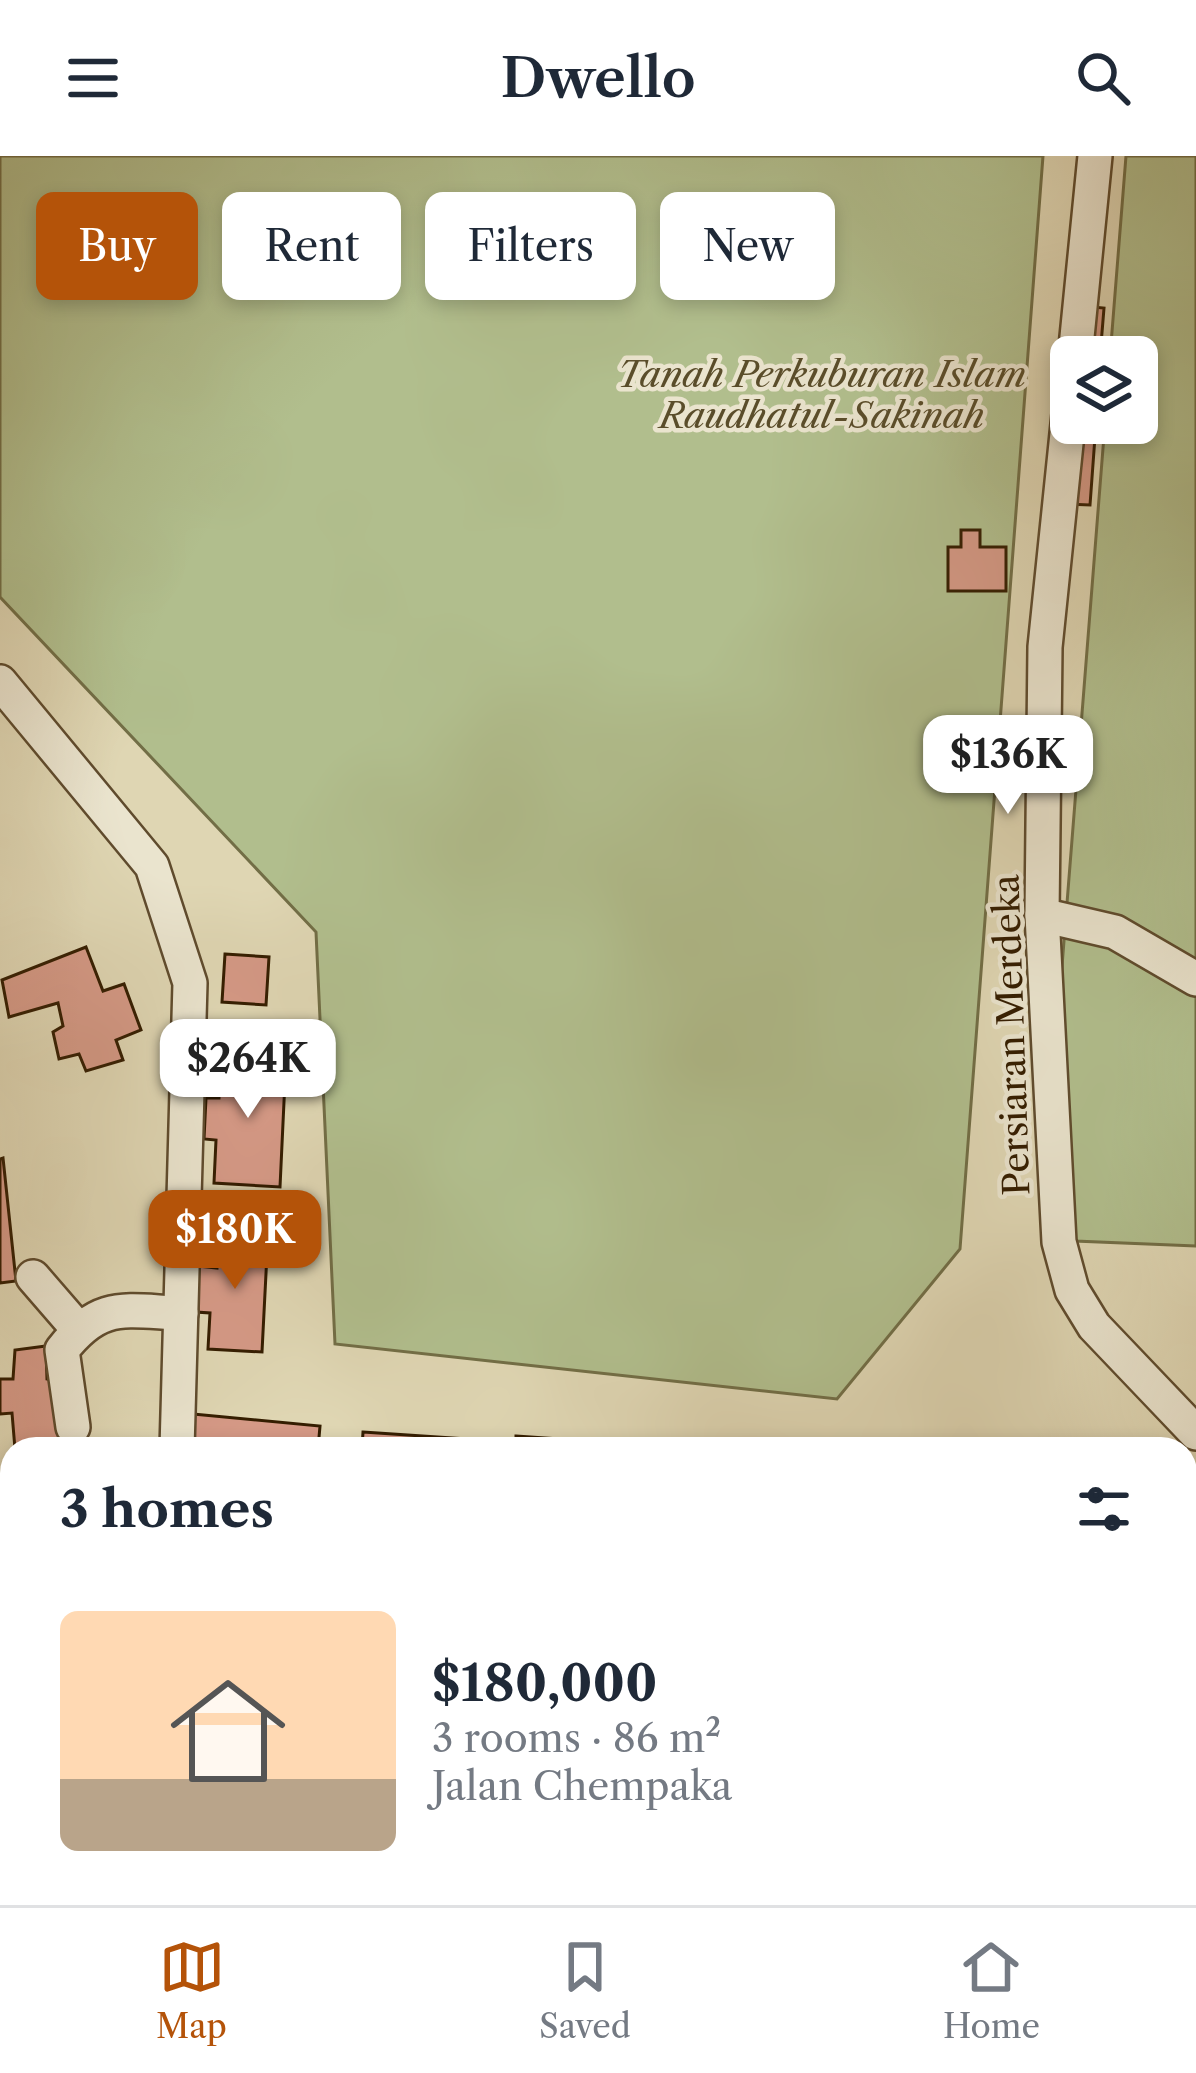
<!DOCTYPE html>
<meta charset="utf-8">
<style>
body{margin:0;font-family:"Libre Caslon Text",serif;background:#f2f2f3;color:#1f2937;height:100vh;display:flex;flex-direction:column;font-size:45px;white-space:nowrap}
*{box-sizing:border-box;margin:0}
p{font-size:39px;color:#747a83}
.icon{flex:none;width:66px;height:66px;fill:none;stroke:currentColor;stroke-width:2;stroke-linecap:round;stroke-linejoin:round}
.map{position:relative;flex:1;overflow:hidden}
.side{position:absolute;left:0px;top:1281px;width:1197px;height:468px;display:flex;flex-direction:column;background:#fff;border-radius:36px 36px 0 0;box-shadow:0 6px 18px #0003}
.side>*{flex:none}
.top-card{position:absolute;left:36px;top:36px;width:1125px;height:108px;display:flex;gap:24px}
.buttons{position:absolute;left:1050px;top:180px;display:grid;gap:24px}
.buttons a{display:grid;place-items:center;width:108px;height:108px;border-radius:18px;background:#fff;box-shadow:0 6px 18px #0003;font-size:60px}
.price{position:absolute;translate:-50% -102px;padding:0 27px;border-radius:24px;background:#fff;color:#222;font-size:39px;line-height:78px;filter:drop-shadow(0 3px 6px #0008)}
.price::after{content:'';position:absolute;left:50%;top:72px;width:36px;height:27px;margin-left:-18px;background:inherit;clip-path:polygon(0 0,100% 0,50% 100%)}
.price.on{background:#b45309;color:#fff}
ul{padding:0;list-style:none}
li{display:flex;align-items:center;gap:36px;height:300px;padding:0 60px}
li+li{border-top:3px solid #e0e1e3}
li span{display:grid;place-items:center;flex:none;width:336px;height:240px;border-radius:18px;color:#555}
li>.icon{margin-inline-start:auto}
span .icon{width:144px;height:144px;fill:#fffc;stroke-width:1}
li b{font-size:51px}
h2{display:flex;justify-content:space-between;align-items:center;height:144px;padding:0 60px;font-size:51px}
.chip{padding:0 42px;border-radius:18px;background:#fff;box-shadow:0 6px 18px #0003;font-size:42px;line-height:108px}
.chip.on{background:#b45309;color:#fff}
header{display:flex;justify-content:space-between;align-items:center;height:156px;padding:0 60px;background:#fff;font-size:54px;font-weight:600}
.menu{display:flex;justify-content:space-around;align-items:center;height:168px;border-top:3px solid #e0e1e3;background:#fff;font-size:33px;color:#747a83}
.menu a{display:grid;justify-items:center;gap:6px}
.menu .on{color:#b45309}
.map>svg:first-child{display:block}
.green{fill:#b1be8d;stroke:#726e46;stroke-width:3}
.building{fill:#d59986;stroke:#341d00;stroke-width:3}
.lines{fill:none;stroke-linecap:round;stroke-linejoin:round}
.minor-casing{stroke:#5f4b2d;stroke-width:38}
.minor{stroke:#eae4ce;stroke-width:33}
.labels{text-anchor:middle;dominant-baseline:central;stroke-width:9;stroke-linejoin:round;paint-order:stroke}
.park-label{font-size:36px;font-style:italic;fill:#5a4d2a;stroke:#eae4ce}
.street-label{font-size:36px;fill:#341d00;stroke:#eae4ce}
</style>
<header><svg class="icon" aria-label="menu" viewBox="0 0 24 24"><path d="M4 6h16M4 12h16M4 18h16"/></svg>Dwello<svg class="icon" aria-label="search" viewBox="0 0 24 24"><circle cx="10" cy="10" r="6"/><path d="M15 15l6 6"/></svg></header>
<div class="map">
<svg width="1196" height="1749" viewBox="0 0 1196 1749">
<rect width="100%" height="100%" fill="#dfd6b3"/>
<filter id="stains"><feTurbulence type="fractalNoise" baseFrequency=".00167" numOctaves="4"/><feColorMatrix values="0 0 0 0 .2 0 0 0 0 .09 0 0 0 0 .02 0 0 0 .5 -.17"/></filter>
<radialGradient id="worn" r=".72"><stop offset=".6" stop-color="#630" stop-opacity="0"/><stop offset="1" stop-color="#630" stop-opacity=".3"/></radialGradient>
<g class="green">
<polygon points="0,0 1043,0 960,1093 837,1243 335,1188 316,776 0,441"/>
<polygon points="1126,0 1196,0 1196,1090 1075,1085 1056,886 1105,267 1137,267 1137,201 1110,201"/>
</g>
<g class="building">
<polygon points="1082,150 1104,152 1100,201 1078,201"/>
<polygon points="1072,267 1096,267 1090,349 1066,348"/>
<polygon points="961,374 980,374 980,391 1006,391 1006,435 948,435 948,391 961,391"/>
<polygon points="86,791 103,835 124,828 141,874 116,884 123,904 86,915 79,898 59,903 53,876 63,870 58,847 9,861 2,824"/>
<polygon points="225,798 269,801 266,849 222,846"/>
<polygon points="221,899 286,903 280,1031 214,1027 216,984 204,983 206,942 219,942"/>
<polygon points="3,1002 16,1125 0,1127 0,1003"/>
<polygon points="219,1075 268,1078 262,1196 208,1193 210,1157 196,1156 198,1110 217,1112"/>
<polygon points="46,1190 47,1223 60,1225 65,1293 15,1293 12,1257 0,1258 0,1223 13,1223 15,1194"/>
<polygon points="193,1258 320,1270 318,1293 190,1293"/>
<polygon points="363,1276 481,1284 481,1293 362,1293"/>
<polygon points="516,1280 646,1289 646,1293 516,1293"/>
<polygon points="12,1453 12,1513 0,1515 0,1454"/>
<polygon points="1196,1540 1196,1647 1185,1625 1185,1544"/>
</g>
<g class="lines">
<defs>
<g id="minor">
<polyline points="1075,201 1095,0"/>
<polyline points="1071,239 1045,491 1042,759 1059,1086 1072,1134 1094,1170 1196,1277"/>
<polyline points="0,526 152,710 190,827 177,1293"/>
<polyline points="1042,759 1115,776 1196,823"/>
<polyline points="33,1121 78,1173"/>
<path d="M73,1271L62,1194C100,1145 124,1155 181,1157"/>
<polyline points="0,1420 12,1418"/>
<polyline points="776,1737 800,1749"/>
<polyline points="886,1737 889,1749"/>
<polyline points="968,1737 972,1749"/>
<polyline points="62,1744 587,1739 630,1749"/>
<polyline points="1065,1749 1073,1743 1072,1737"/>
</g>
</defs>
<use href="#minor" class="minor-casing"/>
<use href="#minor" class="minor"/>
</g>
<g class="labels">
<g class="park-label">
<text x="822" y="218">Tanah Perkuburan Islam<tspan x="822" dy="41">Raudhatul-Sakinah</tspan></text>
</g>
<g class="street-label">
<text transform="translate(1011 879) rotate(-92)">Persiaran Merdeka</text>
</g>
</g>
<rect width="100%" height="100%" filter="url(#stains)"/>
<rect width="100%" height="100%" fill="url(#worn)"/>
</svg>
<div class="buttons">
<a><svg class="icon" aria-label="layers" viewBox="0 0 24 24"><path d="M12 4l9 5-9 5-9-5zM3 14l9 5 9-5"/></svg></a>
</div>
<b class="price" style="left:1008px;top:661px">$136K</b>
<b class="price" style="left:248px;top:965px">$264K</b>
<b class="price on" style="left:235px;top:1136px">$180K</b>
<div class="top-card">
<a class="chip on">Buy</a>
<a class="chip">Rent</a>
<a class="chip">Filters</a>
<a class="chip">New</a>
</div>
<section class="side">
<h2>3 homes<svg class="icon" aria-label="filters" viewBox="0 0 24 24"><path d="M4 7h16M4 17h16"/><circle cx="9" cy="7" r="2"/><circle cx="15" cy="17" r="2"/></svg></h2>
<ul>
<li><span style="background:linear-gradient(#ffd9b3 70%,#b9a48a 0)"><svg class="icon" aria-label="home" viewBox="0 0 24 24"><path d="M3 11l9-7 9 7M6 9v11h12V9"/></svg></span><div><b>$180,000</b><p>3 rooms · 86 m²</p><p>Jalan Chempaka</p></div></li>
</ul>
</section>
</div>
<nav class="menu">
<a class="on"><svg class="icon" aria-label="map" viewBox="0 0 24 24"><path d="M3 6l6-2 6 2 6-2v14l-6 2-6-2-6 2zM9 4v14M15 6v14"/></svg>Map</a>
<a><svg class="icon" aria-label="saved" viewBox="0 0 24 24"><path d="M7 4h10v16l-5-4-5 4z"/></svg>Saved</a>
<a><svg class="icon" aria-label="home" viewBox="0 0 24 24"><path d="M3 11l9-7 9 7M6 9v11h12V9"/></svg>Home</a>
</nav>
